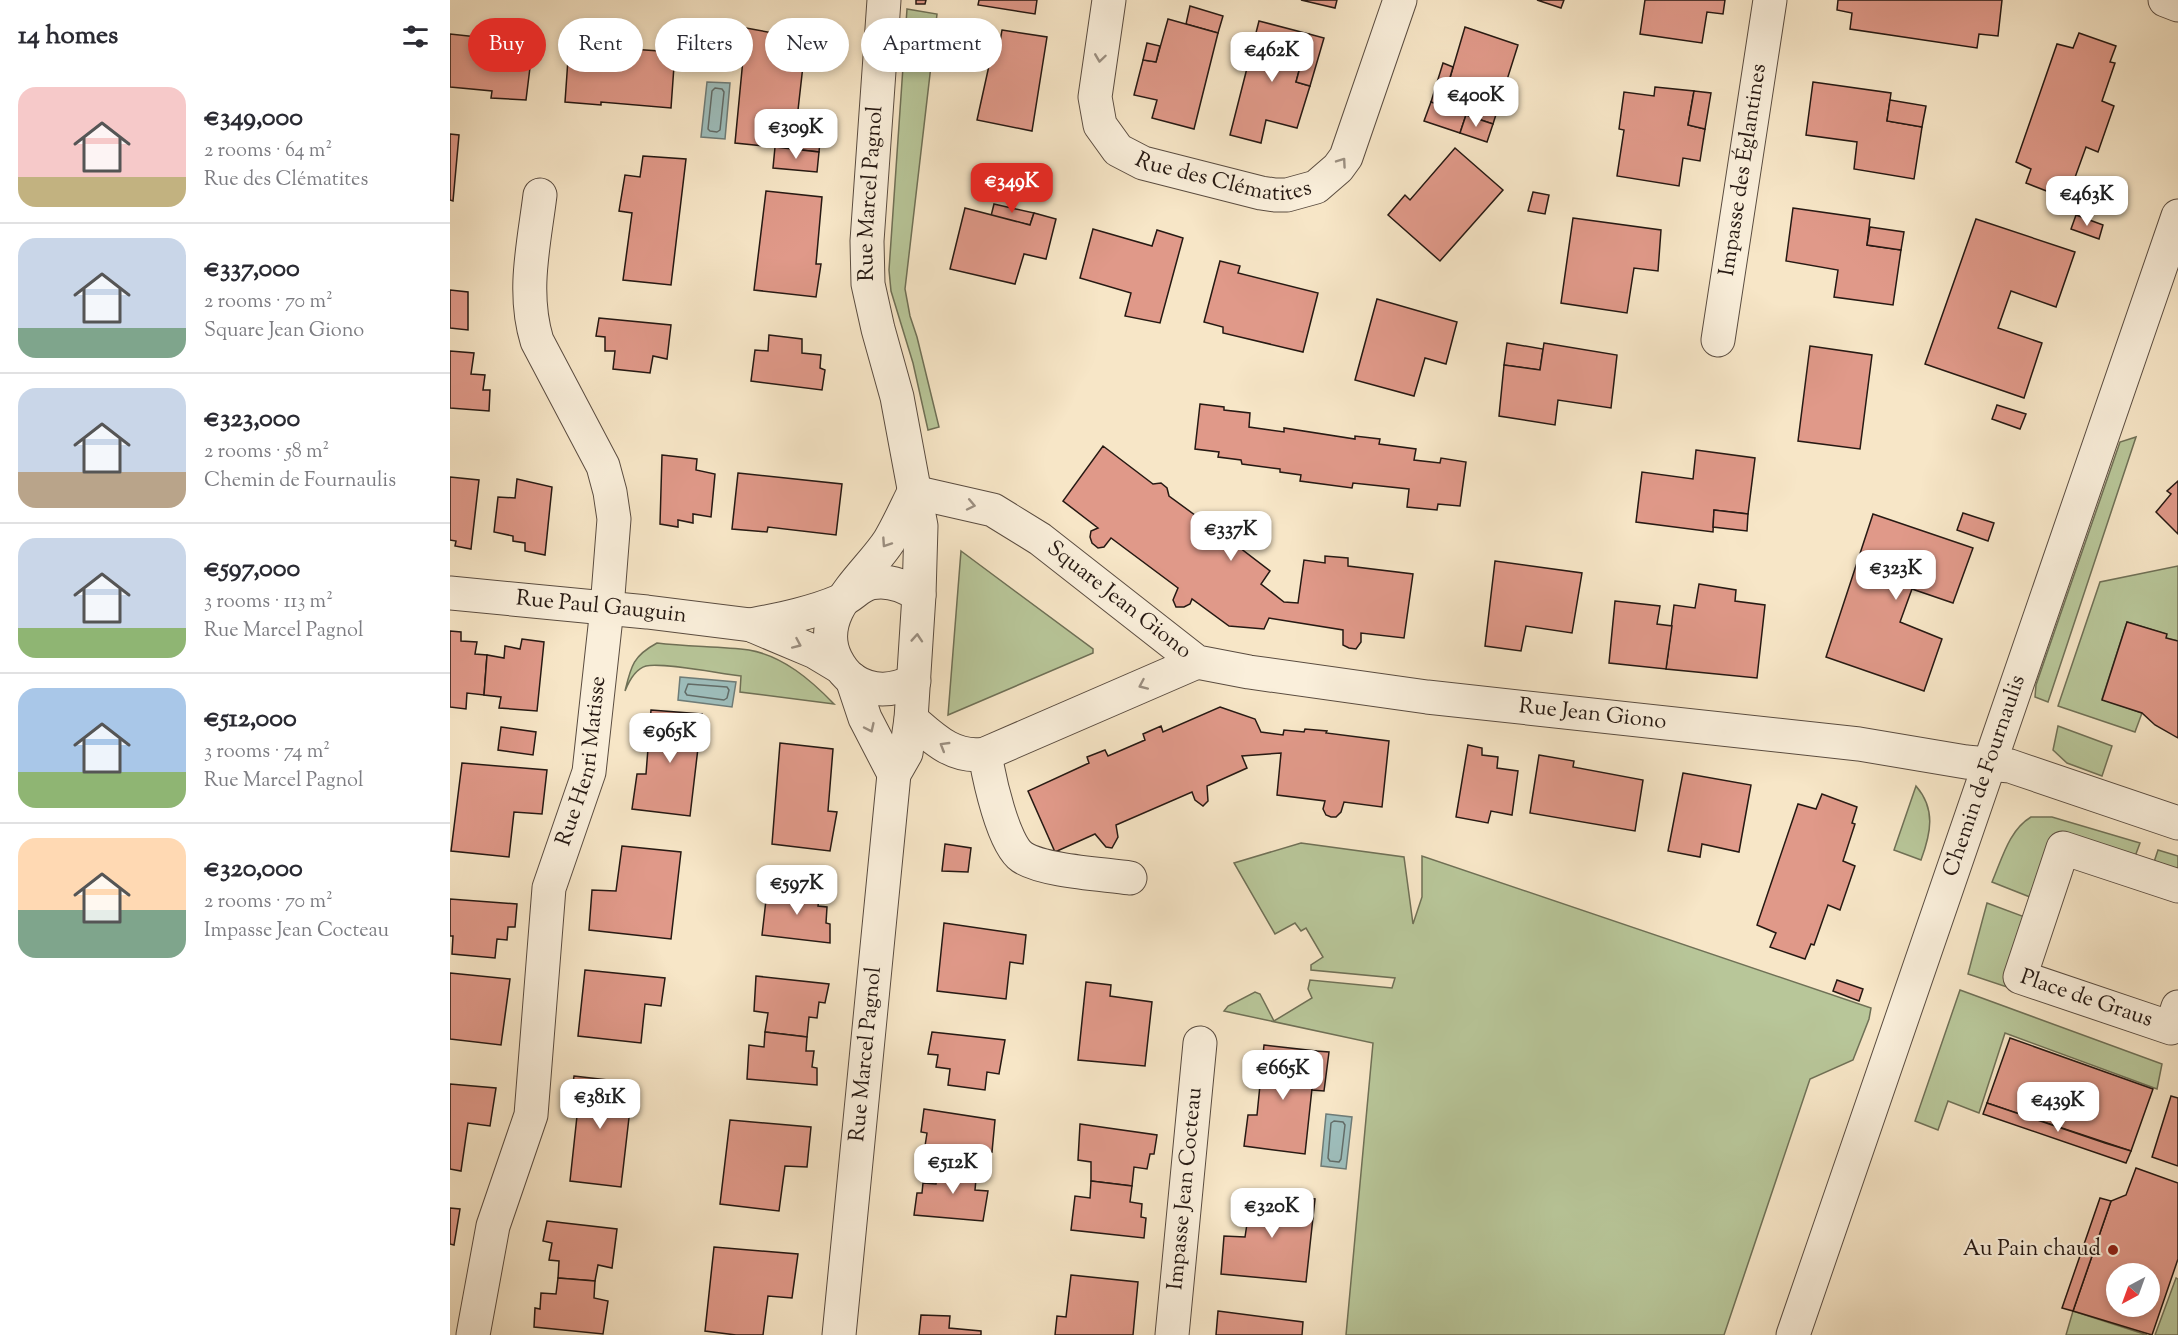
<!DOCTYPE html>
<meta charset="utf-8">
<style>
body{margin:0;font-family:"Sorts Mill Goudy",serif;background:#f2f2f3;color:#2b2b33;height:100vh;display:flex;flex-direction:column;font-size:22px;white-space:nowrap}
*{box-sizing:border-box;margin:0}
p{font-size:20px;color:#7c7c81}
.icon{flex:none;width:33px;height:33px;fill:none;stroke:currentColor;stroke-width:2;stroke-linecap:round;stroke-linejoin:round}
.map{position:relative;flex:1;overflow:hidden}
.panel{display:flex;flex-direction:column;background:#fff;width:450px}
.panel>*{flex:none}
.banner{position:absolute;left:18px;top:18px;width:570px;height:54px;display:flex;gap:12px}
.needle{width:39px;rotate:221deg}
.buttons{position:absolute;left:1656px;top:1263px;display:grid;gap:12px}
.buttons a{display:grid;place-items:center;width:54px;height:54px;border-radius:50%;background:#fff;box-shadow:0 3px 9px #0003;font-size:30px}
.price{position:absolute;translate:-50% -51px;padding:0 14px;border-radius:12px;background:#fff;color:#222;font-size:20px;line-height:39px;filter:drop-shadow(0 2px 3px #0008)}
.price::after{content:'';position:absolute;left:50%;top:36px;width:18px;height:14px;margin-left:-9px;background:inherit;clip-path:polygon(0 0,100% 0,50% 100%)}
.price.on{background:#d93025;color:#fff}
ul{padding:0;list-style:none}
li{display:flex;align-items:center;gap:18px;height:150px;padding:0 18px}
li+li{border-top:2px solid #e1e1e2}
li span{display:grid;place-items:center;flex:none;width:168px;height:120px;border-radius:18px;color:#555}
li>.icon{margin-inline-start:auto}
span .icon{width:72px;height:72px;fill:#fffc;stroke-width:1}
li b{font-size:26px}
h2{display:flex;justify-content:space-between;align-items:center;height:72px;padding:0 18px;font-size:26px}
.pill{padding:0 21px;border-radius:27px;background:#fff;box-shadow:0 3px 9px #0003;font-size:21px;line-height:54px}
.pill.on{background:#d93025;color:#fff}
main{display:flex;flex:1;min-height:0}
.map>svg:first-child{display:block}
.green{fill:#b8c699;stroke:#6f7056;stroke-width:1.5}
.water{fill:#9ebebc;stroke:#6e7c78;stroke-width:1.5}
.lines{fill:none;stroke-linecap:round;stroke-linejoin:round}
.shore{stroke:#626c68;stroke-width:1.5}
.building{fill:#e09989;stroke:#261913;stroke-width:1.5;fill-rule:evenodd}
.street-casing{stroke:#5a4c40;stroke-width:35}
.street{stroke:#faefdb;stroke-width:33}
.oneway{stroke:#9b8f81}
.poi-dot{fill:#8f2418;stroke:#faefdb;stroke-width:2}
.labels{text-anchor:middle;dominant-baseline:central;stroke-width:4.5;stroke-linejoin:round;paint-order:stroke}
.street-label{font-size:22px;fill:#261913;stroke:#faefdb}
.poi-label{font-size:22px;fill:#261913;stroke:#faefdb;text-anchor:end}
</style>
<main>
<section class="panel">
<h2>14 homes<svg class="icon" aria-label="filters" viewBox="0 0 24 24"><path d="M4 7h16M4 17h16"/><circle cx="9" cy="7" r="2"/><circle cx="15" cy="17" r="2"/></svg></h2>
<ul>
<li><span style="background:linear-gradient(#f6c9c9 75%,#c2b280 0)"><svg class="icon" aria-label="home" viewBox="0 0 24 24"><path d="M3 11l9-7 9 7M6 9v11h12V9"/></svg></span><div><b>€349,000</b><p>2 rooms · 64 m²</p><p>Rue des Clématites</p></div></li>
<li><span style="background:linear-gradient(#c9d6e8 75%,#7fa58c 0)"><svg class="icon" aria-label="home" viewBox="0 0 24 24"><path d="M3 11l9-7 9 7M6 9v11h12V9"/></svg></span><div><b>€337,000</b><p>2 rooms · 70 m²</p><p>Square Jean Giono</p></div></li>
<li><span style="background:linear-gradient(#c9d6e8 70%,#b9a48a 0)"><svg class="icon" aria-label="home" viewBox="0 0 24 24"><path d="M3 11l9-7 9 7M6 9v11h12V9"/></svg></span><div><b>€323,000</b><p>2 rooms · 58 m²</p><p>Chemin de Fournaulis</p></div></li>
<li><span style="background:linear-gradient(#c9d6e8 75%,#8fb573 0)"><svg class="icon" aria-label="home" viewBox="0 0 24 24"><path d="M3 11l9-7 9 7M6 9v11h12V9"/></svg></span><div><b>€597,000</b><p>3 rooms · 113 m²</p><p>Rue Marcel Pagnol</p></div></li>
<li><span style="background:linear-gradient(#a9c7e8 70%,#8fb573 0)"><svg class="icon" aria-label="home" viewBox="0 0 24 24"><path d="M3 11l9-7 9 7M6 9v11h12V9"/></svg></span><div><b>€512,000</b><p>3 rooms · 74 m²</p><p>Rue Marcel Pagnol</p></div></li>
<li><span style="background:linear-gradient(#ffd9b3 60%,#7fa58c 0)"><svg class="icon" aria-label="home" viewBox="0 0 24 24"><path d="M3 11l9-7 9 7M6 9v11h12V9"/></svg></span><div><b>€320,000</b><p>2 rooms · 70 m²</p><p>Impasse Jean Cocteau</p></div></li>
</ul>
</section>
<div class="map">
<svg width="1728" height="1335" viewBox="0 0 1728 1335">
<rect width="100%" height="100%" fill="#f7e6c7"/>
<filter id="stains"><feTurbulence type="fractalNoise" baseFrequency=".00333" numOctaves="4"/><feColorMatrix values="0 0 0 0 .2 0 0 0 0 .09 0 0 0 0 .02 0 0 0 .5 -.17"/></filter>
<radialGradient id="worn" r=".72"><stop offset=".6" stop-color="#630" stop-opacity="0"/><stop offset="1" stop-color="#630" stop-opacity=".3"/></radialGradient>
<g class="green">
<polygon points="457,9 487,14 455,289 460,316 467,337 489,427 478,430 463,363 441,291 439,270"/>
<polygon points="1686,437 1598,702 1585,697 1586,685 1670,442"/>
<polygon points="511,551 643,649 643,653 498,715"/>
<polygon points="1728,566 1728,641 1716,638 1716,634 1677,622 1652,699 1692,713 1685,732 1608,706 1650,582"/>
<path d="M207,643C238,647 269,646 299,650C333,656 361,680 384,704L290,692L291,676C271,674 213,662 196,666C185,669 179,681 175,691C181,666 183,656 207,643Z"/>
<polygon points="1608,726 1662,746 1652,776 1617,763 1603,750"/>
<path d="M1466,786C1486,809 1481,833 1471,860L1444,850Z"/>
<path d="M1581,817H1602L1690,843L1680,870L1613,848L1595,903L1542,882C1552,859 1559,830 1581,817Z"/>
<polygon points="851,843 954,857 963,924 972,897 972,856 1421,1008 1419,1019 1403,1060 1360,1079 1274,1335 896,1335 923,1043 774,1011 778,1006 805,992 810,994 824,1021 862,998 858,989 860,980 942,988 945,978 861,970 861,965 873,957 856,928 851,931 845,923 825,934 784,863"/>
<polygon points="1708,850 1728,856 1728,886 1699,877"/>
<polygon points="1537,903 1588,922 1570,977 1629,1011 1518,974"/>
<polygon points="1510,990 1712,1064 1707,1089 1555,1033 1529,1113 1498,1101 1488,1130 1465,1121"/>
<polygon points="1726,1278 1728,1279 1728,1335 1705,1335"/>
<polygon points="1623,1311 1697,1335 1616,1335"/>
</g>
<g class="water">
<polygon points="257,82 280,83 275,139 251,137"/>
<polygon points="230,677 286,682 282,707 228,700"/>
<polygon points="876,1114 902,1117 896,1169 871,1166"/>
</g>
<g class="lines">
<g class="shore">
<polygon points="265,88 272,89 274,92 270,130 267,132 260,131 258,129 262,91"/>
<polygon points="238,684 277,687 279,690 277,698 274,700 237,695 235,692"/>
<polygon points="884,1121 893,1122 895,1125 891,1159 889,1162 880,1161 878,1158 881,1123"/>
</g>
</g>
<g class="building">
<polygon points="466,0 476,0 475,4 466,4"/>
<polygon points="529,0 587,0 585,14 528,5"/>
<polygon points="851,0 887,0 885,8"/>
<polygon points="1087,0 1114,0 1111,8"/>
<polygon points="1195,0 1275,0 1273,14 1257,12 1252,43 1190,34"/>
<polygon points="1388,0 1552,0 1548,36 1529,34 1527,48 1400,29 1402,13 1387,10"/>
<polygon points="740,6 773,16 768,33 736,24"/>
<polygon points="718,19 768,33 744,129 702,118 707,100 684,95 693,60 706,62"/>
<polygon points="809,21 859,34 846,82 860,86 847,128 816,120 811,143 780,135"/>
<polygon points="1015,27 1068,45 1043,124 1016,115 1010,133 974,121 981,102 992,105"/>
<polygon points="296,28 356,39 348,110 373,112 369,152 285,143"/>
<polygon points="552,30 597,37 582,131 527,120 542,52 548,54"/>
<polygon points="1629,33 1666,46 1660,62 1665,63 1652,101 1664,106 1648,152 1636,147 1623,183 1619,181 1612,197 1576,183 1581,169 1566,162 1607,44 1623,48"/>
<polygon points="0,34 83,43 76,100 41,98 42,91 0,87"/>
<polygon points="859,34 874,38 860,86 846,82"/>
<polygon points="697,43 710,46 706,62 693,60"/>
<polygon points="119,45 225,52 221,108 151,102 151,105 115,102"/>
<polygon points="993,63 1003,67 992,105 981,102"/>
<polygon points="1363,82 1441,93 1437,121 1472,127 1464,179 1404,169 1407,142 1356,135"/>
<polygon points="1205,87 1244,91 1238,125 1255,129 1250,161 1233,158 1229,186 1167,176 1174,130 1169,129 1174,92 1204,96"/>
<polygon points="1244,91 1261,93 1255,129 1238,125"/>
<polygon points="1440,100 1476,106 1472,127 1437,121"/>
<polygon points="1016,115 1043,124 1037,142 1010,133"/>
<polygon points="0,134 9,135 3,201 0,200"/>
<polygon points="325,147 369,152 367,172 323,168"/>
<polygon points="1005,148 1053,190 990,261 938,215 955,195 960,200"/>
<polygon points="193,156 236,159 221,285 173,280 182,213 169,211 175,175 190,177"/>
<polygon points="316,191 372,197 366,264 371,264 366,297 304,290"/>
<polygon points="1083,192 1099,195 1095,214 1078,211"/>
<polygon points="544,204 584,213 580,225 541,216"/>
<polygon points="515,208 580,225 584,213 606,219 596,259 574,254 565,284 500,269"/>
<polygon points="1343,208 1420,219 1417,245 1451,250 1443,305 1384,297 1388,270 1336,261"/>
<polygon points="1626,215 1653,225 1649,239 1621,229"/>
<polygon points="1123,218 1211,230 1208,271 1184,268 1177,313 1111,303"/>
<polygon points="1526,219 1625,252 1606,307 1561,291 1548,328 1592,343 1574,398 1475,364"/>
<polygon points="1420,227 1454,232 1451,250 1417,245"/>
<polygon points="643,229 702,246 707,230 733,238 710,323 675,316 681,293 630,278"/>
<polygon points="770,261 790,266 788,273 868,293 853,352 773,333 773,327 754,322"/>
<polygon points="0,290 18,292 18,330 0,328"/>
<polygon points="927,299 1007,322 996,364 975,358 964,396 905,380"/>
<polygon points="149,318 221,325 217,359 203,356 200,373 163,369 165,351 155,351 155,337 146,336"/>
<polygon points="319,335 352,339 352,353 371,355 370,368 375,370 372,390 301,381 305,350 318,351"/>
<polygon points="1057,343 1093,349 1090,370 1054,365"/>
<polygon points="1094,343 1167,355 1161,408 1108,400 1105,425 1049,416 1054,365 1090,370"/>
<polygon points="1360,346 1422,355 1410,449 1348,441"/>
<polygon points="0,351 24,353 21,374 35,375 33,390 40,390 39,411 0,408"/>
<polygon points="750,404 774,407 774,410 800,413 799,427 834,432 834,428 905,439 905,436 930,439 929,444 966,449 964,460 990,463 991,458 1016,462 1010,506 988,504 987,510 957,507 959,489 903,483 902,488 850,481 851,475 830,472 830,469 792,464 791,460 768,457 769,452 745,449"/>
<polygon points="1547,405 1576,414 1570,429 1542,419"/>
<polygon points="653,446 703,484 711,483 717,488 719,496 753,521 759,520 766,524 768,531 820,571 811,584 834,602 848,603 854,560 875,563 875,556 898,558 898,566 963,574 954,638 911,633 911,642 906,649 899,648 893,645 893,630 819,618 814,629 779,626 742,599 740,604 734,607 726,607 723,600 728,588 661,538 654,547 648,548 642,543 640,537 641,531 648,528 613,501"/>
<polygon points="1246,450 1305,458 1298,514 1264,510 1263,532 1186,522 1192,472 1243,479"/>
<polygon points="212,455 247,459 246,470 265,474 261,517 243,514 243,523 228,520 228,527 210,524"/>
<polygon points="288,473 392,484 386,535 318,527 317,532 282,529"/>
<polygon points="0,477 29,480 21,549 5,546 6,541 0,540"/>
<polygon points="67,479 102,487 95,555 75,551 75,543 63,541 63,536 44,532 48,497 65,498"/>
<polygon points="1728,481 1728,534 1706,512 1721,494 1717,491"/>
<polygon points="1264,510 1298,514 1297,531 1263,527"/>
<polygon points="1513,513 1544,523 1538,541 1507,530"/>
<polygon points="1423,514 1523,548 1503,603 1462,589 1450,622 1492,639 1474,691 1376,657"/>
<polygon points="1045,561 1132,573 1122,633 1076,626 1071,651 1035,646"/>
<polygon points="1249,584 1286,590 1285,601 1315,605 1307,678 1216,669 1224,605 1245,608"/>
<polygon points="1165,601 1210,606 1207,624 1222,626 1216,669 1159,663"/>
<polygon points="1677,622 1717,634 1716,638 1728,641 1728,738 1705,725 1692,713 1652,700"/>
<polygon points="0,631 11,632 11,641 27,642 25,654 37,655 34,695 17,693 16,709 0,707"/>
<polygon points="72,639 94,642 87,711 49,708 51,697 34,695 37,655 54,658 55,646 70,649"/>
<polygon points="770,707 805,719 811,732 833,735 834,730 854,732 855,729 877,731 876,733 939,741 932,807 894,802 891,812 886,817 881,817 876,815 873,809 875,801 827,795 831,753 792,756 797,768 757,786 758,801 753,806 745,800 742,792 666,825 668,837 662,848 656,847 645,834 605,852 578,791 639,763 637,757 655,750 658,756 695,740 693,734 711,726 713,732"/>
<polygon points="201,710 252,714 240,816 182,809 187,774 196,774"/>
<polygon points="51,727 86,732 83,755 48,750"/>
<polygon points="330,743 383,749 378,811 387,812 380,851 322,844"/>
<polygon points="1018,745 1032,748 1032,755 1048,757 1047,768 1068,771 1062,815 1041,811 1038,823 1006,817"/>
<polygon points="1089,755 1124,761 1123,767 1193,780 1185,831 1080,813"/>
<polygon points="12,763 97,770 92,814 64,812 59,857 1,851"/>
<polygon points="1233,773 1301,785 1289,852 1252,844 1250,857 1218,851"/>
<polygon points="1372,794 1407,807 1402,823 1405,824 1393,861 1405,866 1390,910 1378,905 1364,945 1361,944 1355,959 1320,947 1326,933 1307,925 1348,804 1366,809"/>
<polygon points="495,844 521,848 518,872 492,871"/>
<polygon points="172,846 231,852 221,939 139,930 142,890 166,891"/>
<polygon points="329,884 370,890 368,906 377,907 376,923 380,924 380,943 312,935 316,900 327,902"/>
<polygon points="0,899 67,904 65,927 58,927 57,940 47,939 45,958 2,954 3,936 0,936"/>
<polygon points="494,923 576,935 573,964 560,962 556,999 487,991"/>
<polygon points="135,970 215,978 211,1006 195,1004 191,1043 128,1036"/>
<polygon points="0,973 60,979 51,1045 0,1039"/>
<polygon points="306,976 379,984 375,1003 369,1002 367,1018 359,1017 357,1037 315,1032 318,1013 304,1011"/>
<polygon points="1387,980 1413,989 1409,1001 1383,991"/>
<polygon points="636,982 661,985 660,996 702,1002 695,1066 628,1060"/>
<polygon points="315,1032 357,1037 356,1051 364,1051 362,1067 367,1068 367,1085 297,1079 299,1045 314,1047"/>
<polygon points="482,1032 555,1040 549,1074 537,1072 535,1090 498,1085 500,1069 486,1067 488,1055 478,1054"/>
<polygon points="1560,1038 1703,1089 1681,1151 1537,1103"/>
<polygon points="814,1045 866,1051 855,1154 794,1146 798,1115 807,1115"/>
<polygon points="866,1051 879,1052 874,1091 862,1090"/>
<polygon points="124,1076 183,1083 171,1187 120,1181 127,1116 119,1115"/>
<polygon points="0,1084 46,1088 40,1126 18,1123 11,1171 0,1169"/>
<polygon points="1721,1096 1728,1098 1728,1166 1702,1157"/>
<polygon points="1537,1103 1655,1143 1681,1151 1676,1163 1533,1114"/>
<polygon points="474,1109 545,1120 542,1152 529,1149 527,1168 489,1164 489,1148 475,1146 477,1133 471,1132"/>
<polygon points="280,1120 361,1127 357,1167 335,1166 329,1211 270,1204"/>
<polygon points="630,1124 707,1135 704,1154 700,1154 697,1169 684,1167 682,1186 641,1181 641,1162 628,1160"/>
<polygon points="489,1164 527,1168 525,1190 538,1191 533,1221 464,1215 467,1193 472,1193 473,1183 486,1184"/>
<path d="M1686,1168L1728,1183V1259L1702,1335L1623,1311L1661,1201L1676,1195ZM1666,1274H1700V1306H1666Z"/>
<polygon points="641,1181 682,1186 680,1202 692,1204 691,1217 696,1218 694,1238 621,1230 625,1196 640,1198"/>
<polygon points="802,1191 865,1199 856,1282 771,1274 774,1236 795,1237"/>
<polygon points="1650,1198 1661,1201 1623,1311 1612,1308"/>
<polygon points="0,1208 10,1209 4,1245 0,1244"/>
<polygon points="97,1221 167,1229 162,1268 148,1265 145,1281 108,1278 109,1261 99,1260 102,1243 93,1241"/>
<polygon points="264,1247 348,1254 342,1298 318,1296 313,1335 286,1335 255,1331"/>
<polygon points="621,1275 688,1282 683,1335 605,1335 607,1316 616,1317"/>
<polygon points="108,1278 145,1281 144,1298 158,1301 153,1334 84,1327 85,1308 90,1309 91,1293 106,1294"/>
<polygon points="768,1311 853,1322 852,1335 766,1335"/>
<polygon points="471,1315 500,1316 499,1328 531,1331 531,1335 469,1335"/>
</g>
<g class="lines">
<defs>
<g id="street">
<path id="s1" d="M659,0L645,97L650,125L668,150L693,163L811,193L825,195H837L866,187L888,168L896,157L950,0"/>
<polyline points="1715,0 1728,5"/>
<path id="s2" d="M1268,340L1320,0"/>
<path id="s3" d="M464,492L543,510L590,539L747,662L799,672L977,697L1409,744L1516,762L1560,766L1728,823"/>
<path d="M464,492C456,508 448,526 439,541C417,575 363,614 386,659C390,667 396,675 403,680C423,693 443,691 464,681"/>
<path id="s4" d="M0,593L197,612L301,625L365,652L390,667"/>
<path d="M301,625C331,619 362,613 390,601C402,597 408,586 421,583C439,579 455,586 469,595"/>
<polyline points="402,679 415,718 444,774"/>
<path d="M461,719C483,738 503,759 535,754L747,662"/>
<path d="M535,754C539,778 553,844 572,857C593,871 653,874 680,878"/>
<path id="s5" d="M1728,886L1613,848L1570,977L1721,1028L1728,1007"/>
<path id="s6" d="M23,1335L43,1226L81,1115L99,888L139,772L157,608L164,519L160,492L153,466L87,341C72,292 84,244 90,195"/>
<path id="s7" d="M389,1335L444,774L456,753L461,719L469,595L471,526L447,397L428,329L418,284L417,241L434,0"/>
<path id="s8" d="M722,1335L750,1043"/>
<path id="s9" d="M1343,1335L1728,216"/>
</g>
</defs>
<use href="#street" class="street-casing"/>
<use href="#street" class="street"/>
</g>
<defs><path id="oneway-chevron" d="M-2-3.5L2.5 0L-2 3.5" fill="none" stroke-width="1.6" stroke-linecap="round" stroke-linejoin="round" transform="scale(1.5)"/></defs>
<g class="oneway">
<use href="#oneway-chevron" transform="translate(650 58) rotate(98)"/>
<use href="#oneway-chevron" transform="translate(892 162) rotate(-55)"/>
<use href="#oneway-chevron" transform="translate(521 505) rotate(12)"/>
<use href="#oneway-chevron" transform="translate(436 543) rotate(124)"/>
<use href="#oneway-chevron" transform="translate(467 638) rotate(-86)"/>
<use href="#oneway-chevron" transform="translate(347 644) rotate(24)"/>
<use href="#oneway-chevron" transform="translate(693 685) rotate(156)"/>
<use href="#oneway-chevron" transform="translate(420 728) rotate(65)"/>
<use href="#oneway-chevron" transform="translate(494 746) rotate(-149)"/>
</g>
<circle class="poi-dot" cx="1663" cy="1250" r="6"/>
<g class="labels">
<g class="street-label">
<text stroke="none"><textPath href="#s1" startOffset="268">Rue des Clématites</textPath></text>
<text stroke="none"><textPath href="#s2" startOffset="172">Impasse des Églantines</textPath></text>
<text stroke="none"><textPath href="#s7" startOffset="1154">Rue Marcel Pagnol</textPath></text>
<text stroke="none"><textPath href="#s3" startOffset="236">Square Jean Giono</textPath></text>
<text stroke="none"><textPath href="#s4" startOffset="152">Rue Paul Gauguin</textPath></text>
<text stroke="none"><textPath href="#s3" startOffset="735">Rue Jean Giono</textPath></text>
<text stroke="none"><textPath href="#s6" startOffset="588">Rue Henri Matisse</textPath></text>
<text stroke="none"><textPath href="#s9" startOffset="591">Chemin de Fournaulis</textPath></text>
<text stroke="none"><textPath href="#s5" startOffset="327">Place de Graus</textPath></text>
<text stroke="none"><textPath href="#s7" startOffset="282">Rue Marcel Pagnol</textPath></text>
<text stroke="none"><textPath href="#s8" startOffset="147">Impasse Jean Cocteau</textPath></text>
</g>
<g class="poi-label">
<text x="1651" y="1250">Au Pain chaud</text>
</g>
</g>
<rect width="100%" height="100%" filter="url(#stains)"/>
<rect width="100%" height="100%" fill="url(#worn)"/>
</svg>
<div class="buttons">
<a><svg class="needle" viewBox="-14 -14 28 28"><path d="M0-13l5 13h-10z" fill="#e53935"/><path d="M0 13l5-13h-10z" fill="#7c7c81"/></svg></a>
</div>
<b class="price" style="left:822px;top:83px">€462K</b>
<b class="price" style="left:1026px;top:128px">€400K</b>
<b class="price" style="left:346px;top:160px">€309K</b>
<b class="price on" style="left:562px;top:214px">€349K</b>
<b class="price" style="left:1637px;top:227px">€463K</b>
<b class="price" style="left:781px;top:562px">€337K</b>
<b class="price" style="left:1446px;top:601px">€323K</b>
<b class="price" style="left:220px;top:764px">€965K</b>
<b class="price" style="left:347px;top:916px">€597K</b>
<b class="price" style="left:833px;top:1101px">€665K</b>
<b class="price" style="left:150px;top:1130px">€381K</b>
<b class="price" style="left:1608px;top:1133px">€439K</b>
<b class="price" style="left:503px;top:1195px">€512K</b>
<b class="price" style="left:822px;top:1239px">€320K</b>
<div class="banner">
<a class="pill on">Buy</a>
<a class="pill">Rent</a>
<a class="pill">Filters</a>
<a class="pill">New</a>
<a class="pill">Apartment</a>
</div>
</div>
</main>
